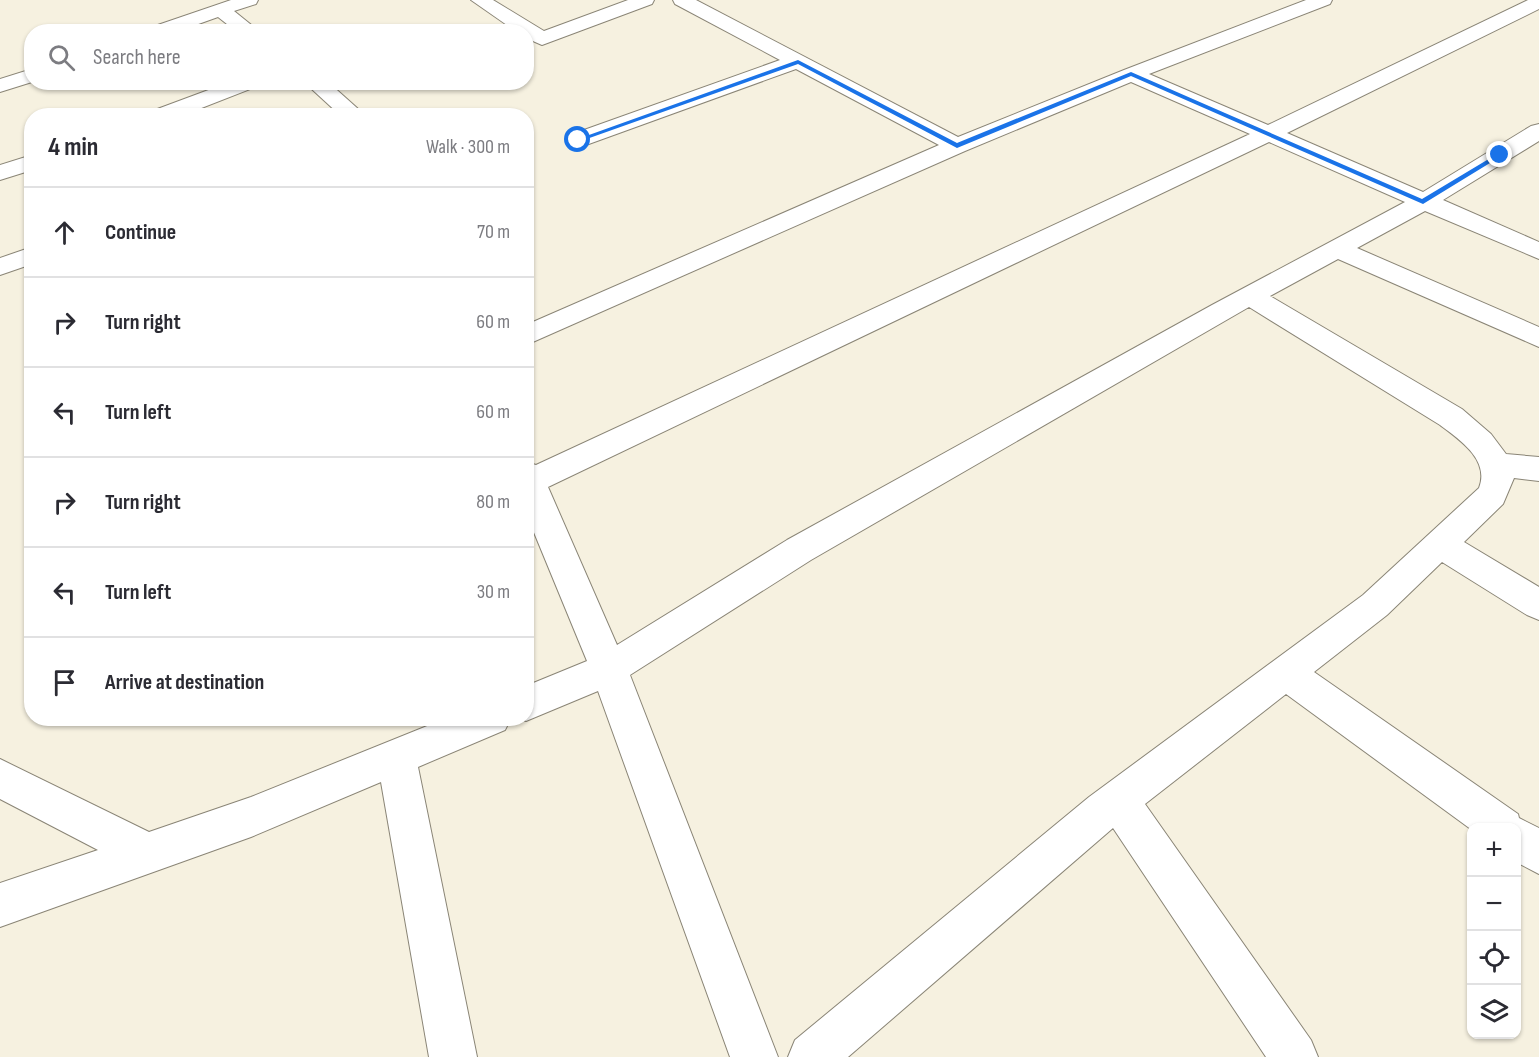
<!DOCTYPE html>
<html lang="en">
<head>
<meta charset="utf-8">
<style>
	:root { --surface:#fff; --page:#f7f7f7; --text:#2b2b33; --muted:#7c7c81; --line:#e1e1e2 }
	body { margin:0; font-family:"Sofia Sans Condensed",sans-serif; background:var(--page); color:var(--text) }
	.controls { position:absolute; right:18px; bottom:18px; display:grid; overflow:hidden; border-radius:12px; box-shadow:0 2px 4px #0004 }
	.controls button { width:54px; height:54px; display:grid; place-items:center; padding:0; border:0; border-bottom:2px solid var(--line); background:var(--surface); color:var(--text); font:30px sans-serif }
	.stop { position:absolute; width:18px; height:18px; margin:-14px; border:4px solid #1a73e8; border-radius:50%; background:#fff }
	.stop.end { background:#1a73e8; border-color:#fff; box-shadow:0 2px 6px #0008 }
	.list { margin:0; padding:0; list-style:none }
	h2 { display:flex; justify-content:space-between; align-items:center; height:78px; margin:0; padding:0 24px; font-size:26px }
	h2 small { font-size:20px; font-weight:400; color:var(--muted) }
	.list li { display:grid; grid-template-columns:39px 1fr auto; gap:18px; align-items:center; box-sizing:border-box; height:90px; padding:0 24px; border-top:2px solid var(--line) }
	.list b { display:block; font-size:22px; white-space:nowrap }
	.list em { font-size:20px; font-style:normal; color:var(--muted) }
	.icon { flex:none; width:33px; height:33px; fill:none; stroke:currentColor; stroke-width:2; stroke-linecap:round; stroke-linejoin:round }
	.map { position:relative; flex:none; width:1539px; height:1057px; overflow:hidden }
	.search { position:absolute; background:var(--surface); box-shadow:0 2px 4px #0004; left:24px; top:24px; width:510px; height:66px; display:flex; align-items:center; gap:15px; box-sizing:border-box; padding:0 21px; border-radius:24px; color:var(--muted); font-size:22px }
	.panel { position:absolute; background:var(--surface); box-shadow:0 2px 4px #0004; left:24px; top:108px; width:510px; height:618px; border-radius:24px }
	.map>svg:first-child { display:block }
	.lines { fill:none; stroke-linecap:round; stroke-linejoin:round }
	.street-casing { stroke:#8a8576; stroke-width:2 }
	.street { fill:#fff; fill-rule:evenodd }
	.route { fill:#1a73e8 }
</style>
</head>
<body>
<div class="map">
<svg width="1539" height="1057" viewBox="0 0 1539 1057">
	<rect width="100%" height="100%" fill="#f6f1e0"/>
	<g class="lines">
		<defs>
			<g id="street">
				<path d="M231 0H258L256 4 234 11 260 32H237L218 17 176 32H146L149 28Z"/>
				<path d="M471 0H493L544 31 628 0H654L652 4 542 45 526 38V32H517Z"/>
				<path d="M673 0H696L958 137 1124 70 1306 0H1332L1330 4 1149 74 1268 125 1528 0H1539V9L1287 133 1423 192 1531 126 1539 124V141L1443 200 1539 242V259L1425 211 1357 248 1539 327V347L1338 259 1270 296 1462 409 1491 434 1506 454 1539 457V481L1514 478 1503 504 1464 542 1539 587V620L1527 615 1442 562 1387 615 1314 672 1518 814 1519 818 1539 828V874L1516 862V828H1472V830L1286 694 1145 804 1311 1040 1318 1057H1266L1113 828 848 1057H788L795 1040 1089 797 1363 595 1479 488C1490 460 1460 440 1440 425L1249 307 811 560 630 675 778 1057H730L598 691 526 721 519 718H526V686L587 661 526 513V462L536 465 1250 134 1131 82 965 151 526 345V325L939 145 796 69 586 145 578 147 570 145 567 140 570 135 780 60 675 4ZM1269 142 1405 202 1212 305 787 540 617 645 548 487Z"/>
				<path d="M32 69V82L0 92V79Z"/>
				<path d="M230 82H261L258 86 181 116H149L152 111Z"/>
				<path d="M304 82H328L366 116H341Z"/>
				<path d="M32 155V170L0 180V165Z"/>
				<path d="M32 247V264L0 275V258Z"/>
				<path d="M447 718H511L505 730 418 767 477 1057H429L381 782 251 837 0 927V883L98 850 0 799V759L149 832 251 797Z"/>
			</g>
		</defs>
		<use href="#street" class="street-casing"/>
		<use href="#street" class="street"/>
	</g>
	<path class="route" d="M798 60 957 143 1131 72 1422 199 1497 154 1503 155 1423 204 1131 76 957 148 798 64 581 141 575 140Z"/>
</svg>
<div class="controls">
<button>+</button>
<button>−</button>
<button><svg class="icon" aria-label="locate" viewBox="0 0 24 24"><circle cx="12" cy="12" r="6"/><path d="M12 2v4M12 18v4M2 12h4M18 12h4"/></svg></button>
<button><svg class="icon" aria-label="layers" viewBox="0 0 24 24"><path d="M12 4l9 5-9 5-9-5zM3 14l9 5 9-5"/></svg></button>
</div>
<div class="stop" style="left:578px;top:140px"></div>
<div class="stop end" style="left:1500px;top:155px"></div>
<div class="search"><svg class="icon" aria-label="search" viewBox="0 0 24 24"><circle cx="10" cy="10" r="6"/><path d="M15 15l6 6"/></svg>Search here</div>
<section class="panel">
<h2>4 min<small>Walk · 300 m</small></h2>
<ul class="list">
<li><svg class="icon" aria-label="ahead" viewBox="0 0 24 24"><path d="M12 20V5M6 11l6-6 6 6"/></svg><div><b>Continue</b></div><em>70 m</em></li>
<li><svg class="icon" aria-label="right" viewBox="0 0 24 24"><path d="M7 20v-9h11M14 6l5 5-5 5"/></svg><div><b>Turn right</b></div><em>60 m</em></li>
<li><svg class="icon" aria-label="left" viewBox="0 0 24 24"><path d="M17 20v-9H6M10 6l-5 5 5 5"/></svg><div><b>Turn left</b></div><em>60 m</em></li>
<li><svg class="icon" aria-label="right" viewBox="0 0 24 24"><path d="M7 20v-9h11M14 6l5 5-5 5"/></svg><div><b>Turn right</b></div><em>80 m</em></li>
<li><svg class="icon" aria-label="left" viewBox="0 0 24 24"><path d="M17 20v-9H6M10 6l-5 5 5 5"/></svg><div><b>Turn left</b></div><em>30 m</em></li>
<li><svg class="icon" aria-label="arrive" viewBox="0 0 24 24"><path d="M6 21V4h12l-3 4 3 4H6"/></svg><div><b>Arrive at destination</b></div></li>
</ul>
</section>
</div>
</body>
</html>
